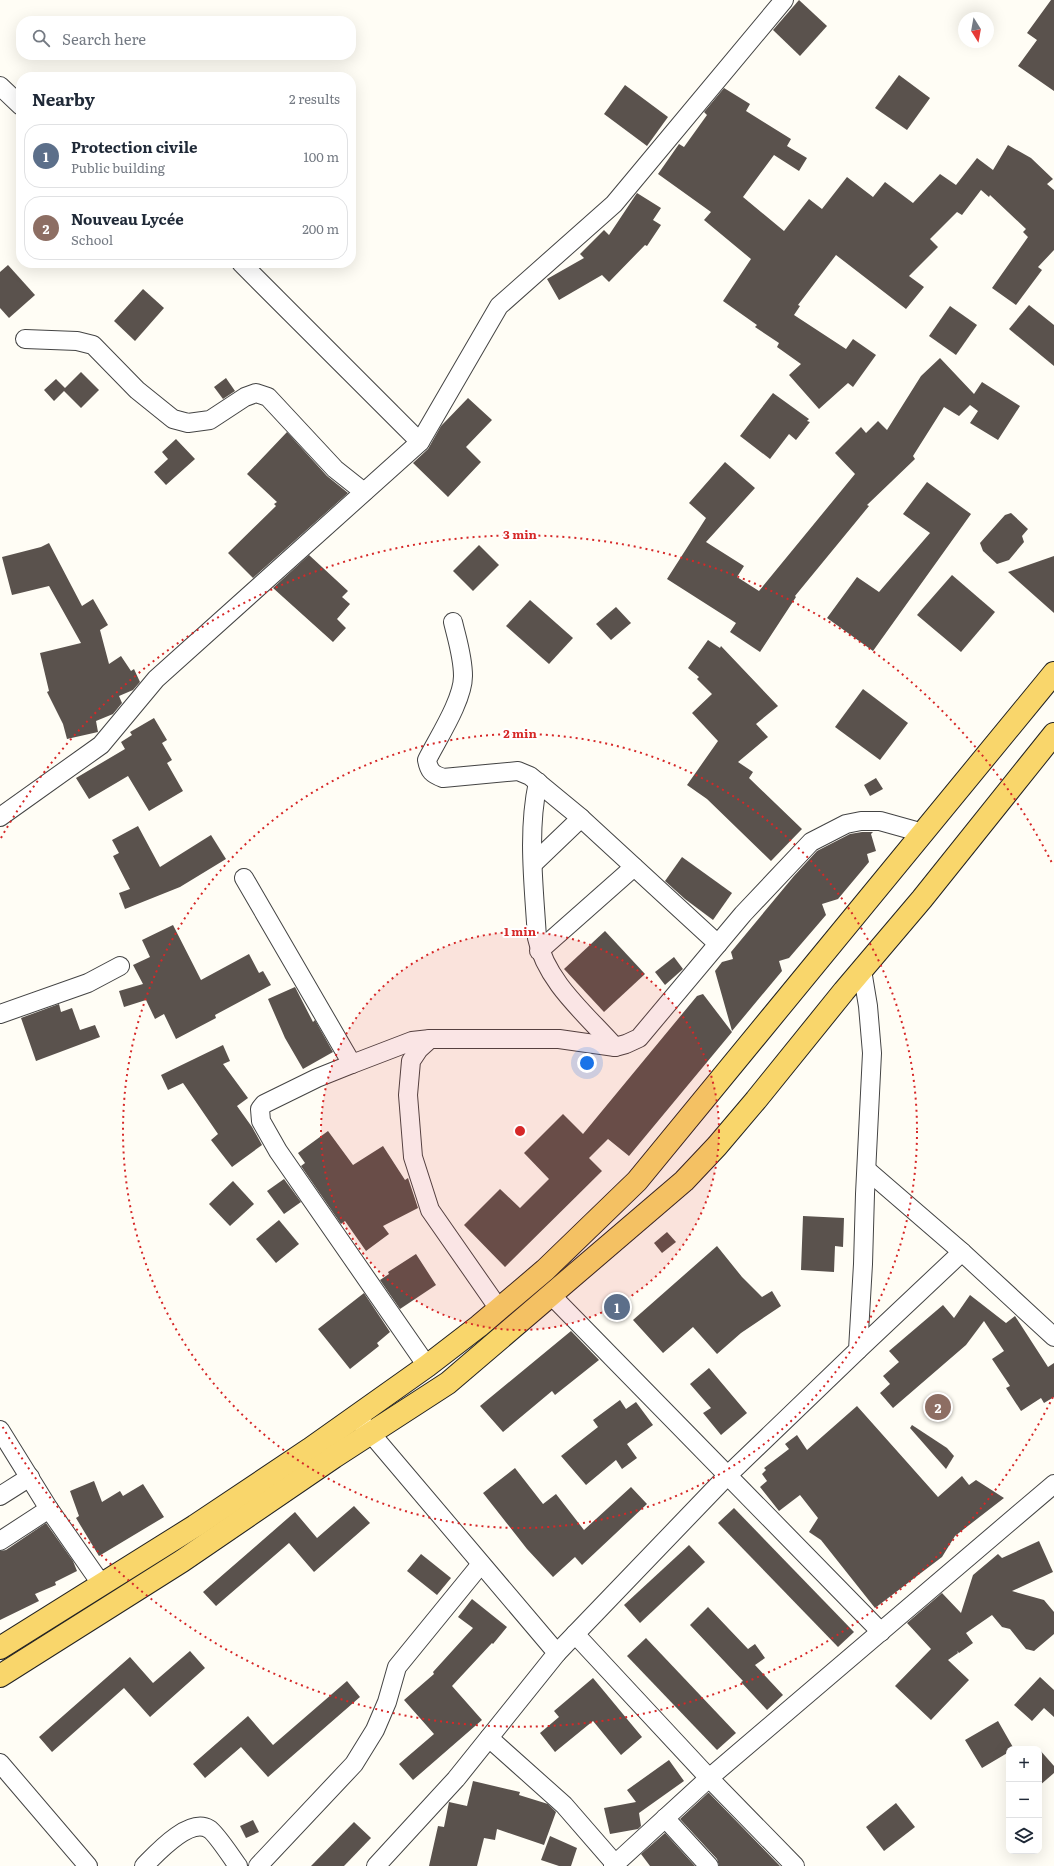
<!DOCTYPE html>
<html lang="en">
<head>
<meta charset="utf-8">
<style>
	:root { --surface:#fff; --page:#f6f6f7; --text:#1f2937; --muted:#747a83; --line:#e0e1e3; --accent:#b45309 }
	body { margin:0; font-family:Literata,serif; background:var(--page); color:var(--text) }
	.controls { position:absolute; right:12px; bottom:12px; display:grid; overflow:hidden; border-radius:8px; box-shadow:0 4px 16px #0002 }
	.controls button { width:36px; height:36px; display:grid; place-items:center; padding:0; border:0; border-bottom:1px solid var(--line); background:var(--surface); color:var(--text); font:20px sans-serif }
	.compass { position:absolute; left:958px; top:12px; width:36px; height:36px; border-radius:50%; background:var(--surface); box-shadow:0 4px 16px #0002; rotate:169deg }
	.you { position:absolute; left:587px; top:1063px; width:14px; height:14px; margin:-10px; border:3px solid #fff; border-radius:50%; background:#1a73e8; box-shadow:0 0 0 6px #1a73e833 }
	.badge { display:grid; place-items:center; width:26px; height:26px; border-radius:50%; background:var(--accent); color:#fff; font-size:13px; font-weight:700 }
	.pin { position:absolute; translate:-50% -50%; border:2px solid #fff; box-shadow:0 1px 4px #0006 }
	.list { margin:0; padding:0; list-style:none }
	h2 { display:flex; justify-content:space-between; align-items:center; height:52px; margin:0; padding:0 16px; font-size:17px }
	h2 small { font-size:13px; font-weight:400; color:var(--muted) }
	.list li { display:grid; grid-template-columns:26px 1fr auto; gap:12px; align-items:center; box-sizing:border-box; height:64px; margin:0 8px 8px; padding:0 8px; border:1px solid var(--line); border-radius:16px }
	.list b { display:block; font-size:15px; white-space:nowrap }
	.list p { margin:0; font-size:13px; white-space:nowrap; color:var(--muted) }
	.list em { font-size:13px; font-style:normal; color:var(--muted) }
	.icon { flex:none; width:22px; height:22px; fill:none; stroke:currentColor; stroke-width:2; stroke-linecap:round; stroke-linejoin:round }
	.map { position:relative; flex:none; width:1054px; height:1866px; overflow:hidden }
	.search { position:absolute; background:var(--surface); box-shadow:0 4px 16px #0002; left:16px; top:16px; width:340px; height:44px; display:flex; align-items:center; gap:10px; box-sizing:border-box; padding:0 14px; border-radius:16px; color:var(--muted); font-size:15px }
	.panel { position:absolute; background:var(--surface); box-shadow:0 4px 16px #0002; left:16px; top:72px; width:340px; height:196px; border-radius:16px }
	.map>svg:first-child { display:block }
	.building { fill:#5a524d }
	.lines { fill:none; stroke-linecap:round; stroke-linejoin:round }
	.minor-casing { stroke:#444; stroke-width:20 }
	.major-casing { stroke:#222; stroke-width:24 }
	.minor { stroke:#fff; stroke-width:18 }
	.major { stroke:#f9d66b; stroke-width:22 }
	.ring { fill:none; stroke:#d62828; stroke-width:2; stroke-dasharray:2 4 }
	.centre { fill:#d62828; stroke:#fff; stroke-width:2 }
	.ring-label { font-size:12px; text-anchor:middle; font-weight:bold; fill:#d62828; stroke:#fff; stroke-width:4; stroke-linejoin:round; paint-order:stroke }
</style>
</head>
<body>
<div class="map">
<svg width="1054" height="1866" viewBox="0 0 1054 1866">
	<rect width="100%" height="100%" fill="#fffdf5"/>
	<g class="building">
		<path d="M799 0 827 26 800 56 773 30Z"/>
		<path d="M1051 0H1054V91L1018 66 1037 40 1027 33Z"/>
		<path d="M899 75 930 98 907 130 875 108Z"/>
		<path d="M625 85 668 117 647 146 604 114Z"/>
		<path d="M724 88 750 104 746 111 791 139 787 146 807 158 799 171 774 155 743 197 784 231 809 199 822 209 847 177 873 197 885 182 913 203 940 174 956 185 977 158 993 170 1008 145 1031 158 1053 179 1047 184 1054 190V250L1038 267 1042 270 1016 305 992 288 1028 237 1023 232 1026 229 990 195 989 197 981 190 962 215 957 212 930 239 938 247 909 276 924 287 906 309 836 255 798 305 800 306 794 315 846 349 853 339 876 355 853 387 848 383 819 409 789 375 801 364 777 347 779 343 755 327 757 325 723 301 751 259 704 220 711 212 658 174 679 144 684 147 707 115 704 112Z"/>
		<path d="M637 193 661 208 653 220 661 225 647 246 645 245 609 282 602 275 559 300 547 279 584 258 580 254 604 230 609 235Z"/>
		<path d="M8 265 35 295 9 318 0 308V272Z"/>
		<path d="M143 289 164 308 135 341 114 321Z"/>
		<path d="M1029 305 1054 325V366L1009 329Z"/>
		<path d="M950 306 977 325 956 355 929 336Z"/>
		<path d="M940 358 974 394 982 382 1020 406 998 440 970 423 978 411 970 405 959 416 944 407 913 456 915 459 867 505 869 506 795 596 796 597 760 652 730 632 736 623 667 579 706 518 689 503 725 462 755 488 706 542 744 566 737 577 759 591 855 474 835 453 861 427 866 433 878 421 887 430 921 376Z"/>
		<path d="M81 372 99 390 81 408 64 391 54 401 44 390 56 379 65 388Z"/>
		<path d="M226 378 235 391 223 399 214 387Z"/>
		<path d="M773 393 809 419 807 421 810 422 796 440 789 434 770 459 740 436Z"/>
		<path d="M468 398 492 420 466 447 481 462 448 497 413 463 428 449 441 426Z"/>
		<path d="M287 432 327 476 348 493 253 578 228 553 276 506 274 504 277 502 247 474Z"/>
		<path d="M176 439 195 459 166 485 154 472 168 459 162 452Z"/>
		<path d="M927 482 971 514 873 651 827 618 857 577 879 592 930 533 903 514Z"/>
		<path d="M1011 513 1028 529 1022 536 1024 542 1009 560 997 564 983 551 980 543 1005 515Z"/>
		<path d="M49 543 82 606 93 599 108 625 100 630 109 664 121 656 131 671 134 669 140 682 133 690 119 696 122 703 113 714 96 721 98 732 67 739 63 724 47 692 49 691 40 653 81 643 49 586 12 595 2 557 41 547Z"/>
		<path d="M479 545 499 565 473 591 453 571Z"/>
		<path d="M309 555 348 591 342 597 350 604 337 619 346 628 333 642 273 588Z"/>
		<path d="M1054 556V613L1008 572Z"/>
		<path d="M952 575 995 612 961 652 917 615Z"/>
		<path d="M530 600 573 638 549 664 506 626Z"/>
		<path d="M616 607 631 623 611 640 596 624Z"/>
		<path d="M708 640 720 648 721 646 778 706 756 724 768 737 738 762 753 772 749 778 802 829 771 861 707 799 687 785 718 741 692 713 712 694 697 679 699 677 688 668Z"/>
		<path d="M863 689 908 723 880 760 835 727Z"/>
		<path d="M154 718 167 740 162 743 172 760 167 763 183 791 149 811 128 776 89 799 76 778 125 749 121 742 132 735 130 732Z"/>
		<path d="M876 778 883 789 870 796 864 785Z"/>
		<path d="M138 826 160 867 211 835 226 859 180 887 125 909 119 893 130 889 113 856 119 853 112 840Z"/>
		<path d="M862 832H873L871 834 876 851 867 854 869 862 838 899 822 904 826 915 789 958 779 961 782 971 732 1031 715 971 722 962 733 959 731 952 794 876 817 851 850 834Z"/>
		<path d="M682 857 732 893 713 920 685 899 665 881Z"/>
		<path d="M173 925 201 980 249 954 259 973 263 971 271 985 215 1015 216 1018 176 1039 164 1014 155 1019 146 1000 124 1007 119 991 143 984 133 965 150 957 142 940Z"/>
		<path d="M605 931 645 974 604 1012 564 969Z"/>
		<path d="M674 957 683 969 665 985 655 972Z"/>
		<path d="M295 987 313 1022 315 1020 333 1052 303 1069 285 1038 268 999Z"/>
		<path d="M703 994 732 1032 629 1156 608 1139 589 1158 602 1171 505 1267 464 1225 500 1189 520 1208 549 1179 524 1153 563 1114 583 1134 697 996Z"/>
		<path d="M59 1004 61 1012 72 1008 80 1030 95 1025 100 1037 36 1061 21 1018Z"/>
		<path d="M223 1045 230 1061 223 1064 248 1098 237 1106 252 1127 262 1145 232 1167 211 1140 218 1134 183 1083 168 1090 161 1075Z"/>
		<path d="M328 1131 353 1165 383 1146 405 1180 408 1178 418 1208 383 1226 389 1234 366 1251 345 1221 341 1224 301 1166 305 1163 298 1153Z"/>
		<path d="M284 1179 301 1202 284 1214 267 1191Z"/>
		<path d="M233 1181 254 1204 230 1226 209 1204Z"/>
		<path d="M803 1216 844 1218 843 1247 835 1246 834 1272 801 1270Z"/>
		<path d="M279 1220 299 1244 276 1263 256 1239Z"/>
		<path d="M667 1232 676 1242 662 1253 654 1243Z"/>
		<path d="M717 1246 742 1277 762 1297 772 1291 781 1306 741 1333 717 1354 693 1327 663 1353 633 1320Z"/>
		<path d="M416 1254 436 1285 400 1309 380 1280 389 1274 388 1272Z"/>
		<path d="M364 1293 390 1332 377 1343 379 1346 350 1369 318 1329Z"/>
		<path d="M970 1295 1006 1323 1015 1316 1048 1367 1054 1363V1397L1044 1403 1041 1398 1021 1411 1006 1388 1010 1386 992 1359 1004 1351 984 1321 966 1345 893 1408 880 1393 890 1384 883 1376 899 1362 889 1351 943 1305 954 1318Z"/>
		<path d="M571 1331 599 1360 555 1395 552 1391 503 1432 480 1406Z"/>
		<path d="M709 1368 747 1413 721 1435 703 1413 711 1408 690 1384Z"/>
		<path d="M620 1400 626 1409 636 1402 653 1425 627 1444 637 1458 622 1469 616 1460 586 1485 561 1456 598 1427 593 1420Z"/>
		<path d="M857 1406 938 1497 962 1476 969 1485 976 1480 1004 1498 955 1536 942 1557 875 1608 821 1540 809 1532 818 1518 800 1495 779 1511 760 1487 767 1481 762 1474 766 1470 764 1468 789 1449 785 1444 797 1435 807 1450Z"/>
		<path d="M912 1425 947 1448 954 1456 946 1469 910 1428Z"/>
		<path d="M515 1468 543 1504 556 1494 584 1530 631 1487 647 1504 582 1565 575 1557 553 1577 527 1549 483 1493Z"/>
		<path d="M94 1481 102 1502 120 1491 123 1496 143 1484 164 1517 99 1556 76 1518 79 1516 70 1491Z"/>
		<path d="M354 1506 370 1523 314 1572 289 1543 216 1606 203 1592 295 1512 317 1538Z"/>
		<path d="M734 1508 854 1632 838 1647 718 1523Z"/>
		<path d="M46 1523 73 1561 77 1571 55 1582 56 1585 35 1594 39 1601 0 1620V1551L6 1550Z"/>
		<path d="M1039 1541 1053 1572 1012 1591 1044 1600 1054 1612V1634L1034 1651 1026 1649 1010 1629 1002 1627 992 1615 966 1633 973 1643 959 1653 957 1651 958 1653 948 1660 969 1680 931 1720 895 1686 931 1649 907 1623 942 1593 961 1613 973 1575 998 1554 1002 1558Z"/>
		<path d="M689 1545 705 1562 640 1623 624 1605Z"/>
		<path d="M421 1554 451 1578 437 1595 407 1571Z"/>
		<path d="M472 1599 507 1627 493 1644 492 1643 452 1686 482 1720 413 1780 399 1764 434 1734 404 1700 434 1674 433 1672 473 1628 458 1617Z"/>
		<path d="M708 1607 748 1649 755 1644 765 1658 755 1665 783 1695 767 1710 741 1682 743 1681 690 1625Z"/>
		<path d="M646 1638 736 1733 717 1750 627 1656Z"/>
		<path d="M190 1651 205 1668 150 1717 124 1688 52 1752 39 1737 130 1657 153 1683Z"/>
		<path d="M1040 1677 1054 1690V1717L1044 1708 1032 1721 1014 1705Z"/>
		<path d="M593 1678 642 1737 621 1755 593 1721 555 1752 540 1733 559 1717 554 1711Z"/>
		<path d="M347 1681 360 1697 268 1777 241 1747 205 1778 193 1764 248 1716 273 1745Z"/>
		<path d="M998 1721 1014 1749H1009V1752L982 1768 965 1740Z"/>
		<path d="M1039 1749 1054 1766V1773L1039 1786Z"/>
		<path d="M669 1760 684 1781 639 1813 641 1826 638 1829 610 1834 604 1808 636 1802 627 1790Z"/>
		<path d="M473 1781 520 1792 519 1795 548 1804 556 1812 544 1845 497 1829 495 1840 484 1838 477 1866H429L438 1826 444 1827 449 1802 467 1806Z"/>
		<path d="M708 1793H709L780 1866H719L717 1859 680 1819Z"/>
		<path d="M896 1803 915 1827 884 1851 866 1827Z"/>
		<path d="M253 1820 259 1832 246 1838 240 1826Z"/>
		<path d="M354 1822 371 1838 344 1866H311Z"/>
		<path d="M665 1833 695 1866H650L641 1854Z"/>
		<path d="M550 1836 577 1848 571 1866H559L541 1860Z"/>
	</g>
	<g class="lines">
		<defs>
			<g id="minor">
				<path d="M0 86 21 106"/>
				<path d="M241 263 420 442"/>
				<path d="M25 339 77 341 93 345 137 390 173 419 188 423 210 420 245 397 256 393 268 397 335 469 364 492"/>
				<path d="M453 622C457 639 463 657 463 676 463 700 438 738 427 760 429 771 432 774 443 778L518 771 530 776 581 818 718 944"/>
				<path d="M538 782C527 833 534 886 537 938 546 982 586 1014 615 1047"/>
				<path d="M0 817 101 745 156 679 420 442 499 306 614 204 784 0"/>
				<path d="M533 864 581 818"/>
				<path d="M244 878 352 1064 412 1041 430 1039"/>
				<path d="M539 951 634 867"/>
				<path d="M0 1014 88 983 120 966"/>
				<path d="M352 1064 317 1078 264 1104 260 1109 261 1121 278 1151 427 1366"/>
				<path d="M867 1170 962 1252 1054 1337"/>
				<path d="M551 1295 881 1632"/>
				<path d="M499 1309 430 1210 413 1157 408 1095 411 1061 419 1049 430 1039H559L615 1047 626 1044 639 1038 743 914 811 842 846 824 861 821H880L923 833"/>
				<path d="M858 1350 962 1252"/>
				<path d="M362 1423 557 1653 456 1779 376 1866"/>
				<path d="M0 1430 49 1509 102 1585"/>
				<path d="M0 1496 30 1477"/>
				<path d="M0 1541 49 1509"/>
				<path d="M575 1634 709 1778 613 1866"/>
				<path d="M557 1653 728 1475 858 1350 863 1264 865 1194 872 1053 868 1006 862 970"/>
				<path d="M489 1738 564 1805 617 1866"/>
				<path d="M0 1763 88 1866"/>
				<path d="M665 1818 709 1866"/>
				<path d="M144 1866C156 1854 189 1817 209 1829 216 1833 232 1858 238 1866"/>
				<path d="M258 1866 354 1764 375 1730 387 1702 397 1667 481 1564"/>
				<path d="M795 1866 709 1778 1054 1484"/>
			</g>
			<g id="major">
				<path d="M0 1648 195 1526 310 1449 427 1366 479 1326 545 1270 637 1181 1054 673"/>
				<path d="M0 1676 182 1561 334 1457 448 1383 684 1181 717 1146 756 1100 844 991 922 899 1054 734"/>
			</g>
		</defs>
		<use href="#minor" class="minor-casing"/>
		<use href="#major" class="major-casing"/>
		<use href="#minor" class="minor"/>
		<use href="#major" class="major"/>
	</g>
	<circle cx="520" cy="1131" r="199" fill="#d62828" fill-opacity=".12"/>
	<g class="ring">
		<circle cx="520" cy="1131" r="199"/>
		<circle cx="520" cy="1131" r="397"/>
		<path d="M1053 1397A596 596 0 0 1 1 1424M1 838A596 596 0 0 1 1053 865"/>
	</g>
	<circle cx="520" cy="1131" r="6" class="centre"/>
	<g class="ring-label">
		<text x="520" y="539">3 min</text>
		<text x="520" y="738">2 min</text>
		<text x="520" y="936">1 min</text>
	</g>
</svg>
<div class="controls">
<button>+</button>
<button>−</button>
<button><svg class="icon" aria-label="layers" viewBox="0 0 24 24"><path d="M12 4l9 5-9 5-9-5zM3 14l9 5 9-5"/></svg></button>
</div>
<svg class="compass" viewBox="-18 -18 36 36"><path d="M0-13l5 13h-10z" fill="#e53935"/><path d="M0 13l5-13h-10z" fill="#747a83"/></svg>
<div class="you"></div>
<div class="pin badge" style="left:617px;top:1307px;background:#5c6f8a">1</div>
<div class="pin badge" style="left:938px;top:1407px;background:#8d6e63">2</div>
<div class="search"><svg class="icon" aria-label="search" viewBox="0 0 24 24"><circle cx="10" cy="10" r="6"/><path d="M15 15l6 6"/></svg>Search here</div>
<section class="panel">
<h2>Nearby<small>2 results</small></h2>
<ul class="list">
<li><span class="badge" style="background:#5c6f8a">1</span><div><b>Protection civile</b><p>Public building</p></div><em>100 m</em></li>
<li><span class="badge" style="background:#8d6e63">2</span><div><b>Nouveau Lycée</b><p>School</p></div><em>200 m</em></li>
</ul>
</section>
</div>
</body>
</html>
